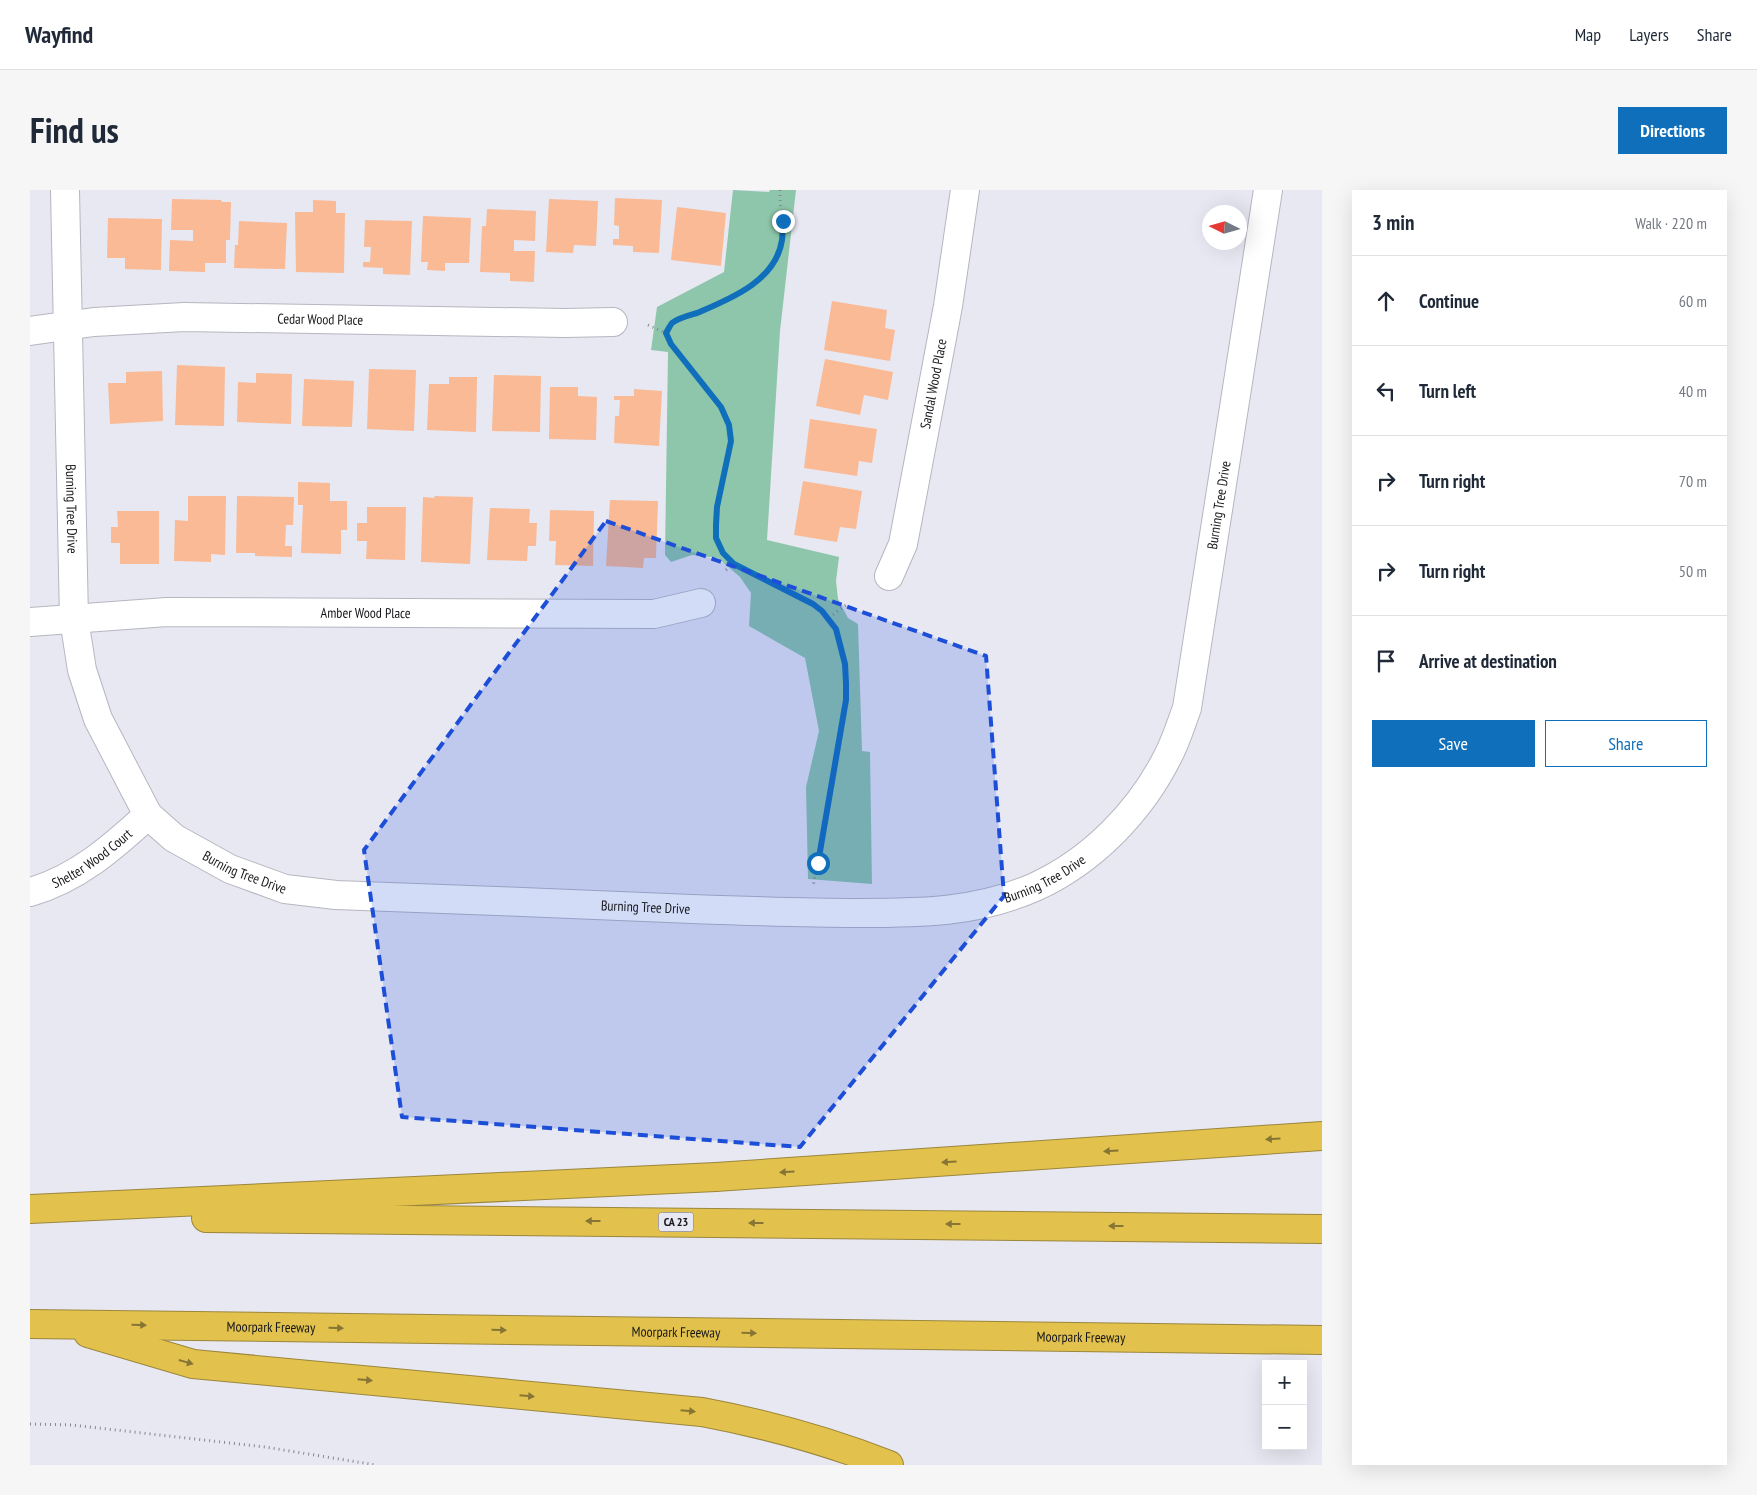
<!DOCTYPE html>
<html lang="en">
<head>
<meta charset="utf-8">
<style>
	:root { --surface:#fff; --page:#f6f6f7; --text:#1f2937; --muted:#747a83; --line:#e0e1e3; --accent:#106fbb }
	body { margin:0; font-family:"PT Sans Narrow",sans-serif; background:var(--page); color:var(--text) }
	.controls { position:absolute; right:15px; bottom:15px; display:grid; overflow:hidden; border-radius:0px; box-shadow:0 5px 20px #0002 }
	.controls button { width:45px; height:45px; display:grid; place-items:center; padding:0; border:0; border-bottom:1px solid var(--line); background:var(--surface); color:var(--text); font:25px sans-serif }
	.compass { position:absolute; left:1172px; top:15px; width:45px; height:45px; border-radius:50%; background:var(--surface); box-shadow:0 5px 20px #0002; rotate:275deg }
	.stop { position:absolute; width:15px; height:15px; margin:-11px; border:4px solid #106fbb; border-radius:50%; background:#fff }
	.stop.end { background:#106fbb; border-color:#fff; box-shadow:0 1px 5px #0008 }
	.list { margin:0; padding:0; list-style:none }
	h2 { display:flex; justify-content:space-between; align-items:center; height:65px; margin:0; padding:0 20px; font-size:21px }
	h2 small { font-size:16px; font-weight:400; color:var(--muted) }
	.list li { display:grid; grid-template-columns:32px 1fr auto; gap:15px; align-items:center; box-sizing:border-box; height:90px; padding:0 20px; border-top:1px solid var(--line) }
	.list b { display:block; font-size:19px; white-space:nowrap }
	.list em { font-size:16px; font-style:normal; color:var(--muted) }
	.actions { display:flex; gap:10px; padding:15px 20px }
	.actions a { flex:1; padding:11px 0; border:1px solid var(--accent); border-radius:0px; text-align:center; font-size:18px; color:var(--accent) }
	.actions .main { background:var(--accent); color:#fff }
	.icon { flex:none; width:28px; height:28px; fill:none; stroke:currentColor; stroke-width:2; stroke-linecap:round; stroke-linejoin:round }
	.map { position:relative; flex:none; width:1292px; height:1275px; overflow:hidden; border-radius:0px }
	header { display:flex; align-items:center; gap:30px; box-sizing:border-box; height:70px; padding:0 25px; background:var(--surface); border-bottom:1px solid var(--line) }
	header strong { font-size:24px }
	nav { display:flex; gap:28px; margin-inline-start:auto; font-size:18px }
	.intro { display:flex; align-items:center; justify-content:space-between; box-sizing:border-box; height:120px; padding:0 30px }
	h1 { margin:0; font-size:35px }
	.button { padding:12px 22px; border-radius:0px; background:var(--accent); color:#fff; font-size:18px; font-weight:700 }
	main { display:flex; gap:30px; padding:0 30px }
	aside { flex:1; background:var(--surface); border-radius:0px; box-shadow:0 5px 20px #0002 }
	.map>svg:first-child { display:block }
	.park { fill:#8dc6ab }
	.building { fill:#f9ba95 }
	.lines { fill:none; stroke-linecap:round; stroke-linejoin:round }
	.minor-casing { stroke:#b6b6c0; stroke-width:30 }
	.motorway-casing { stroke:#9b863c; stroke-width:30 }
	.path { stroke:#87878e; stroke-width:3; stroke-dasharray:1 4; stroke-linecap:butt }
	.minor { stroke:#fff; stroke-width:28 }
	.motorway { stroke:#e2c24d; stroke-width:28 }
	.oneway { fill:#877536 }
	.route { stroke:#106fbb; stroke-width:6 }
	.marked { fill:#1d4ed8; fill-opacity:0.2; stroke:#1d4ed8; stroke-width:4; stroke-dasharray:10 6; stroke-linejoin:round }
	.labels { text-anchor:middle; stroke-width:4; stroke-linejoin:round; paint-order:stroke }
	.shield { fill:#e8e8f3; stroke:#56565c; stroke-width:1 }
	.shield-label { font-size:12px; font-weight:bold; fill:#17171b }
	.street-label { font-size:14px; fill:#17171b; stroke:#e8e8f3 }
</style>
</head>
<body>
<header>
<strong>Wayfind</strong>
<nav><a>Map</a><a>Layers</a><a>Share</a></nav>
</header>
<div class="intro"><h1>Find us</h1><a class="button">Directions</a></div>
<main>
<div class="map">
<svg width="1292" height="1275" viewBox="0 0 1292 1275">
	<rect width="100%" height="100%" fill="#e8e8f3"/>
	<path class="park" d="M703 0 739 2 740 0H766L750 141 737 350 809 367 806 391 808 409 818 428 828 434 832 561 840 562 842 694 778 689 776 597 789 541 775 468 719 436 721 403 710 387 688 368 662 365 641 372 635 365 638 162 621 160 627 117 694 82Z"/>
	<g class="building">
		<path d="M585 8 632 10 629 63 603 62V56L583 55V49H589V36L584 35Z"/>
		<path d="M142 9 191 10 192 12H201L200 50H196V73H175V82L139 81 140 50 163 51V40H141Z"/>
		<path d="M519 9 568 11 566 56 544 55 543 63 516 62Z"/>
		<path d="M283 10 306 11V23H315L314 83 266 82 265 22H283Z"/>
		<path d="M647 17 696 23 691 76 641 70Z"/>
		<path d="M457 19 506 21 505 51 484 50V61H505L504 92 480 91V83L450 82 452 36H456Z"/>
		<path d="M393 26 441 28 439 73H415V81L397 80 398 72H391Z"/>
		<path d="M78 28 132 29 131 80 95 79V68H77Z"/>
		<path d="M335 30 382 31 380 85 353 84V78L333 77V72H340L341 57H334Z"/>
		<path d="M209 31 257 33 255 79 204 78 205 55H208Z"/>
		<path d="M802 111 857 120 855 138 865 140 860 171 794 160Z"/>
		<path d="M795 169 863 182 858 210 834 205 830 225 786 216Z"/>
		<path d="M147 175 195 177 194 236 145 235Z"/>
		<path d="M339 179 386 180 384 241 337 239Z"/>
		<path d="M132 181 133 231 80 234 78 193H96V182Z"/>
		<path d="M226 183 262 184 261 234 207 232 208 192 226 193Z"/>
		<path d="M464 185 511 186 510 242 462 241Z"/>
		<path d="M419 187H447L446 242 397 240 399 194H419Z"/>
		<path d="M274 189 324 191 322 237 272 236Z"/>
		<path d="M520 197H548V206L567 207 566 250 519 249Z"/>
		<path d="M604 199 632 201 629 256 584 253 585 226H589L590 210H584V206H604Z"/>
		<path d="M780 229 847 239 842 273 829 271 827 286 774 278Z"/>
		<path d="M773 291 832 301 826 339 810 337 807 352 764 345Z"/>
		<path d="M268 292 300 293V311H317V340H311V364L271 363 273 315H268Z"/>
		<path d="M158 306H196L195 365 181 364V372L144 371 145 330 158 331Z"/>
		<path d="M207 306 264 307 263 335H256L255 356H262V367L225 366V363H206Z"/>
		<path d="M404 306 443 307 440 374 391 372 393 307 405 308Z"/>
		<path d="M580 310 628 311 626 368H614L613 378 576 376Z"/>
		<path d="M337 317H376L375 370 336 369 337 351H327V333H337Z"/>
		<path d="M460 318 500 319 499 333H507L506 356H498L497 371 457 370Z"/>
		<path d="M520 320 564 321 563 376 525 375 526 351H519Z"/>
		<path d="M87 321H129V374H90V353H81V337H88Z"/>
	</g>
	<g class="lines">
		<defs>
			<g id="minor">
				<path id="s1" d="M35 0 44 429 52 480 68 529 118 625 144 648 200 679 255 699 306 705C425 709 543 714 662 719 717 721 772 723 828 723 890 723 946 723 1005 697 1062 671 1110 622 1138 566 1146 551 1151 534 1157 518L1238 0"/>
				<path id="s2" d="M0 141 64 132 154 127 535 133 583 132"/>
				<path id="s3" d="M859 386 873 354 918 116 935 0"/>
				<path id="s4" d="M0 432 137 422 624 424 671 413"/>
				<path id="s5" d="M0 702C47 689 83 657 118 625"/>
			</g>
			<g id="motorway">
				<path d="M0 1019 686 987 1292 946"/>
				<path d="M176 1028 1292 1039"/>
				<path id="s6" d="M0 1134 1292 1150"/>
				<path d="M58 1143 163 1174 672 1222C736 1234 798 1251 859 1275"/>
			</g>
		</defs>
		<use href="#minor" class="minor-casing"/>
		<use href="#motorway" class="motorway-casing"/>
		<g class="path">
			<path d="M750 0C749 17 755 33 752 50 745 98 680 117 642 133L636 143 641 154 691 217 699 235 701 251 687 317 686 335V348L693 363 704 374 783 414 792 421 806 439 815 474 816 493 815 510 783 697"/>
			<path d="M618 135 636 143"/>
			<path d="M696 380 704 374"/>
			<path d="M799 428 817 414"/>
			<path d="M0 1234 42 1235 235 1257 346 1275"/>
		</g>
		<use href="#minor" class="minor"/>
		<use href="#motorway" class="motorway"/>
	</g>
	<defs><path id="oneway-solid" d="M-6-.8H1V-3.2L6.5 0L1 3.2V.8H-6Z" transform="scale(1.25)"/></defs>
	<g class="oneway">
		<use href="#oneway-solid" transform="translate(1243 949) rotate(176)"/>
		<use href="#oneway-solid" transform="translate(1081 961) rotate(176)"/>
		<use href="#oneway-solid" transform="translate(919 972) rotate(176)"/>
		<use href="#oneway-solid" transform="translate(757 982) rotate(176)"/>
		<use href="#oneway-solid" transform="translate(563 1031) rotate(-180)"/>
		<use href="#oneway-solid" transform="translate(726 1033) rotate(-180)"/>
		<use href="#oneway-solid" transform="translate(923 1034) rotate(-180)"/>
		<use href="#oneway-solid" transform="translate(1086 1036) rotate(-180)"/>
		<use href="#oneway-solid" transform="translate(109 1135) rotate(1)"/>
		<use href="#oneway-solid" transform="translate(306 1138) rotate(1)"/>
		<use href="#oneway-solid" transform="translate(469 1140) rotate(1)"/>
		<use href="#oneway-solid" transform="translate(719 1143) rotate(1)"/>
		<use href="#oneway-solid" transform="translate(156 1172) rotate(16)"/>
		<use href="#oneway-solid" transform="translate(335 1190) rotate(5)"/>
		<use href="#oneway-solid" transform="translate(497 1206) rotate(5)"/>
		<use href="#oneway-solid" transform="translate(658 1221) rotate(5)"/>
	</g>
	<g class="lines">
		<path class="route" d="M753 31C752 37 753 44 752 50 746 91 700 109 667 123 660 125 648 128 642 133 640 135 638 140 636 143L641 154 691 217 699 235 701 251 687 317 686 335V348L693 363 704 374 783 414 792 421 806 439 815 474 816 493V510L788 673"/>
	</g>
	<path class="marked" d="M576 331 956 466 974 706 770 957 372 927 334 660Z"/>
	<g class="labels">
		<rect class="shield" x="628.5" y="1022.5" width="35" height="19" rx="4"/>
		<g class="shield-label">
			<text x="646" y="1036">CA 23</text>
		</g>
		<g class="street-label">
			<text dy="5" stroke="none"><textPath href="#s2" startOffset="291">Cedar Wood Place</textPath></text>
			<text dy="5" stroke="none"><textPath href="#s3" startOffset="198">Sandal Wood Place</textPath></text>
			<text dy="5" stroke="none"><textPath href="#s1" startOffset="1999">Burning Tree Drive</textPath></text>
			<text dy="5" stroke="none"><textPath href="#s1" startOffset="319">Burning Tree Drive</textPath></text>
			<text dy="5" stroke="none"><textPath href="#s4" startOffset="336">Amber Wood Place</textPath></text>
			<text dy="5" stroke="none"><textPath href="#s5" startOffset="71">Shelter Wood Court</textPath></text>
			<text dy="5" stroke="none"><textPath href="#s1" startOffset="754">Burning Tree Drive</textPath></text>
			<text dy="5" stroke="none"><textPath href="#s1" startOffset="1564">Burning Tree Drive</textPath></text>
			<text dy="5" stroke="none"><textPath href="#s1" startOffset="1159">Burning Tree Drive</textPath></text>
			<text dy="5" stroke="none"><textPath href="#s6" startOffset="241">Moorpark Freeway</textPath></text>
			<text dy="5" stroke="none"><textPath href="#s6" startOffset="646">Moorpark Freeway</textPath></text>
			<text dy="5" stroke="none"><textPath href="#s6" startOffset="1051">Moorpark Freeway</textPath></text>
		</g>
	</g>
</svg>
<div class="controls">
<button>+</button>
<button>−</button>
</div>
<svg class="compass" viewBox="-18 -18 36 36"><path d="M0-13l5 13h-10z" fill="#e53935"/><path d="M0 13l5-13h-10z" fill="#747a83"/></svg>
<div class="stop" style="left:788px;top:673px"></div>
<div class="stop end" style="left:753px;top:31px"></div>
</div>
<aside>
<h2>3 min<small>Walk · 220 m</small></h2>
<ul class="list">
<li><svg class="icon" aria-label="ahead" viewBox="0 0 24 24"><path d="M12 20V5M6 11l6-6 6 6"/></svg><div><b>Continue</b></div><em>60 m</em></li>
<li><svg class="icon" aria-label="left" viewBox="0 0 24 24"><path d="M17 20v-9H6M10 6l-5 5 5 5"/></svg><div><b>Turn left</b></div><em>40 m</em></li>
<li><svg class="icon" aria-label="right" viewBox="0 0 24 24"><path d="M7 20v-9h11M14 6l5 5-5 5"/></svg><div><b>Turn right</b></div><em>70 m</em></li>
<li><svg class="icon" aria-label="right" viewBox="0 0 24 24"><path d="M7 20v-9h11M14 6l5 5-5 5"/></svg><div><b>Turn right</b></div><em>50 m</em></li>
<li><svg class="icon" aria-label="arrive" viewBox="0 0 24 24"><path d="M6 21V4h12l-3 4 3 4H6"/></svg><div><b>Arrive at destination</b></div></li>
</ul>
<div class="actions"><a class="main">Save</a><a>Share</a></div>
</aside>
</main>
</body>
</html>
